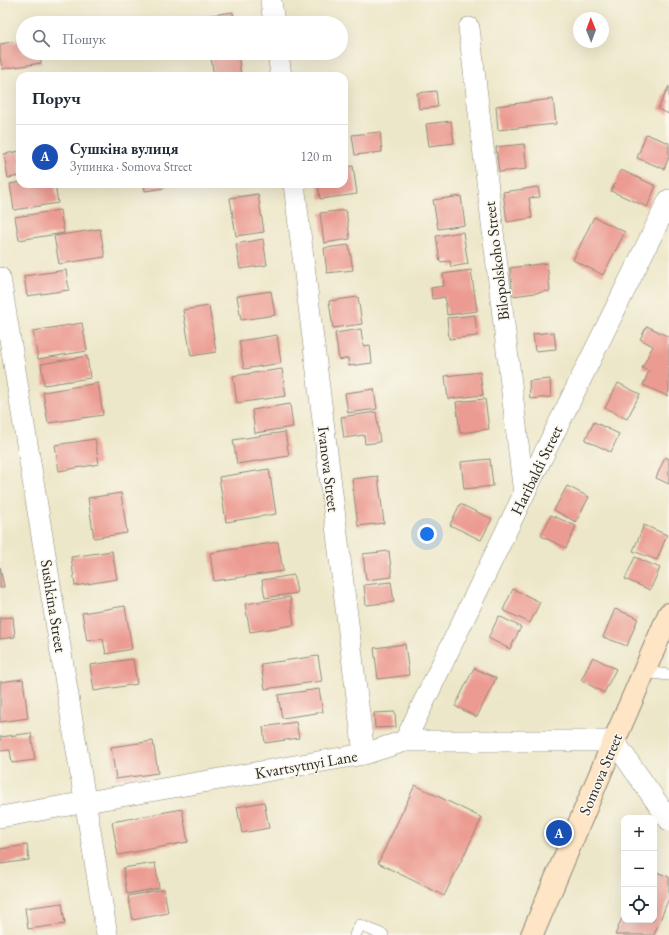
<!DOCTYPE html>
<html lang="uk">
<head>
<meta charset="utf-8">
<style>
	:root { --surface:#fff; --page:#f6f6f7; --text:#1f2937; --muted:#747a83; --line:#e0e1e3; --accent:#0f766e }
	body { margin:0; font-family:"EB Garamond",serif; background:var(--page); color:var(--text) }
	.controls { position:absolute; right:12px; bottom:12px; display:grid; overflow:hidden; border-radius:8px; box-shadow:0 4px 16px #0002 }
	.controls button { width:36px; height:36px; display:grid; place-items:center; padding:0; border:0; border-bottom:1px solid var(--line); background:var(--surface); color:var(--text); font:20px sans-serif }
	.compass { position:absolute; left:573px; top:12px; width:36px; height:36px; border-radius:50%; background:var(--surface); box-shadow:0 4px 16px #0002; rotate:359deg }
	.you { position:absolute; left:427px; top:534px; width:14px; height:14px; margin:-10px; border:3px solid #fff; border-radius:50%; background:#1a73e8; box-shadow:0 0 0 6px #1a73e833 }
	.badge { display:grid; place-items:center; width:26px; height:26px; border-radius:50%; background:var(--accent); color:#fff; font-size:13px; font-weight:700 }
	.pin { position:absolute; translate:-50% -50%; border:2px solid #fff; box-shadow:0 1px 4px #0006 }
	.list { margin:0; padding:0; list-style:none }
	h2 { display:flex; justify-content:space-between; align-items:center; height:52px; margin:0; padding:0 16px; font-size:17px }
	h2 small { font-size:13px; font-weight:400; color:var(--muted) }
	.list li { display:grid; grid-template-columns:26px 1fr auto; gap:12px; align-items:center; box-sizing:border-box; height:64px; padding:0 16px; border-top:1px solid var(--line) }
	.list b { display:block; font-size:15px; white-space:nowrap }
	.list p { margin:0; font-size:13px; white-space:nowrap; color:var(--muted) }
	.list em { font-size:13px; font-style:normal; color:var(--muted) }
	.icon { flex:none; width:22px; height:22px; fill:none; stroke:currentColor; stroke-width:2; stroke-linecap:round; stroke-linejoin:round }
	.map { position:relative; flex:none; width:669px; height:935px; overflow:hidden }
	.search { position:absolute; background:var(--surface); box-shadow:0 4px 16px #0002; left:16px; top:16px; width:332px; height:44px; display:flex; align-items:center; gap:10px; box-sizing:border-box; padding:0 14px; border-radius:22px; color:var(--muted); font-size:15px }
	.panel { position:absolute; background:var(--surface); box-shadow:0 4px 16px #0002; left:16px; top:72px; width:332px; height:116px; border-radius:12px }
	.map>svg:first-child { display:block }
	.building { fill:#ec9b92 }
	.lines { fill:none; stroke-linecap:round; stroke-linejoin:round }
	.service-casing { stroke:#8c897a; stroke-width:12 }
	.minor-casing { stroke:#8c897a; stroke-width:22 }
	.secondary-casing { stroke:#8c897a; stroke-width:24 }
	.service { stroke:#fff; stroke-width:11 }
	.minor { stroke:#fff; stroke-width:21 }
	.secondary { stroke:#fde5c5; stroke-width:22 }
	.labels { text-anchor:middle; stroke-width:3; stroke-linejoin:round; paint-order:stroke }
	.street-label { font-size:16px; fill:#2b2b2b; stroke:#fbf7ec }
</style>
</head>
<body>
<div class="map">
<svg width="669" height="935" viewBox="0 0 669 935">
	<rect width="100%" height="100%" fill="#fbf7ec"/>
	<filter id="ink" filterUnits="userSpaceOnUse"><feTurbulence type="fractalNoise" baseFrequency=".025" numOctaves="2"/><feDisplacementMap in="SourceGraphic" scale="8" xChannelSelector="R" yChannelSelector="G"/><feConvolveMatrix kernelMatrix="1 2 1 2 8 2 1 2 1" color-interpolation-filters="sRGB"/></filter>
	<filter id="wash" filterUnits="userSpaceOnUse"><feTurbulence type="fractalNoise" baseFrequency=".012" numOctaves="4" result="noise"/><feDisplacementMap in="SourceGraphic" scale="16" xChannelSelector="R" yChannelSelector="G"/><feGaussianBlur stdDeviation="0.9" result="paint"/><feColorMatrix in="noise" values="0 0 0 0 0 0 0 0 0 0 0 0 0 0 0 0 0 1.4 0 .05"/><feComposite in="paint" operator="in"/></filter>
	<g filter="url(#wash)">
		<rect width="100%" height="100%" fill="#ede7c9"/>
		<g id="blocks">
			<g class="building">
				<path d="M233 12 234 23H191V18Z"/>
				<path d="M23 40V53H40L41 63 2 69 0 57V44Z"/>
				<path d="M238 54 241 76H214L211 58Z"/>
				<path d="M669 86V114L658 109Z"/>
				<path d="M436 91 438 107 419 109 417 93Z"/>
				<path d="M553 99 556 124 498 130 496 106Z"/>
				<path d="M451 121 454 143 429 146 426 124Z"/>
				<path d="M380 132 382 152 355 155 352 135Z"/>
				<path d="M646 134 669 143V157L664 169 637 158Z"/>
				<path d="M524 144 527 169 499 172 496 147Z"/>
				<path d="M20 151V176L8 178 4 154Z"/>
				<path d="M353 166 357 194 320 199 318 184H344V167Z"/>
				<path d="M621 170 656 186 647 207 611 191Z"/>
				<path d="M20 182V184H55L58 203 14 210 10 184Z"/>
				<path d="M144 184H164L165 188 145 191Z"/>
				<path d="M538 187 540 197 529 198 532 218 507 222 503 192Z"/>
				<path d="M258 194 264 232 236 236 230 198Z"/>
				<path d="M461 196 465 225 438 229 433 200Z"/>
				<path d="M60 210 64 233 19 240 15 217Z"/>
				<path d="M346 210 350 239 324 243 320 213Z"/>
				<path d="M594 217 625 232 603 275 573 260Z"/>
				<path d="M100 229 105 257 59 264 54 236Z"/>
				<path d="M463 232 468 264 451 267 450 261 440 262 436 236Z"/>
				<path d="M263 239 267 265 240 269 236 244Z"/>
				<path d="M349 245 353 270 327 273 324 248Z"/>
				<path d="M547 263 550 291 513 296 510 268Z"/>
				<path d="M66 270 69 290 27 296 24 276Z"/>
				<path d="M471 270 477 311 447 315 445 297 432 299 431 288 444 286 443 274Z"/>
				<path d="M271 291 275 315 241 320 237 296Z"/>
				<path d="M358 297 362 324 333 328 329 301Z"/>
				<path d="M209 306 216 352 191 356 183 310Z"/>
				<path d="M475 315 477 336 449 339 447 318Z"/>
				<path d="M82 323 87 351 38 359 33 331Z"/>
				<path d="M647 326 669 337V391L667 396 643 385 649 371 642 368 653 346 640 339Z"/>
				<path d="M361 329 363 346 370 345 372 363 349 366 348 358 339 360 335 333Z"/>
				<path d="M554 332 556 349 535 351 533 334Z"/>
				<path d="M277 335 281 363 244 369 239 341Z"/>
				<path d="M87 356 90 378 44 385 41 364Z"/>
				<path d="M282 369 286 396 237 403 233 376Z"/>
				<path d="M480 372 483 395 448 399 445 376Z"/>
				<path d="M550 379 551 397 530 399 529 381Z"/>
				<path d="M98 383 103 415 48 423 43 392Z"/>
				<path d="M618 383 640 394 627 419 605 408Z"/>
				<path d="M374 389 377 409 348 413 345 393Z"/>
				<path d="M485 399 489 429 460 433 456 402Z"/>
				<path d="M290 404 293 427 255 433 252 410Z"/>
				<path d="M376 412 380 442 365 444 364 435 344 438 341 417Z"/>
				<path d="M594 422 619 434 611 452 585 440Z"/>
				<path d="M285 432 289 456 237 464 233 440Z"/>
				<path d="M95 439 99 464 59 471 55 445Z"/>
				<path d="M665 457 669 459V484L656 478Z"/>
				<path d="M490 459 493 486 464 489 461 462Z"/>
				<path d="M269 469 276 514 226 522 219 477Z"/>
				<path d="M378 476 384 523 358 526 352 479Z"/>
				<path d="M567 486 589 497 576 522 554 510Z"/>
				<path d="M121 493 127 533 94 538 88 498Z"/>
				<path d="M460 504 492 519 481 540 450 525Z"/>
				<path d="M551 515 576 526 566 548 541 536Z"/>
				<path d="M644 525 667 535 657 560 633 551Z"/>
				<path d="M278 542 283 571 214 581 210 553Z"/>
				<path d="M112 551 117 579 75 586 71 557Z"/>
				<path d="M389 551 392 577 366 580 363 554Z"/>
				<path d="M635 557 660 568 650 590 625 579Z"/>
				<path d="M0 567 4 587 0 588Z"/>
				<path d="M294 575 297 593 265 598 262 580Z"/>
				<path d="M391 582 394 602 366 605 364 585Z"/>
				<path d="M513 589 540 602 530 623 503 610Z"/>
				<path d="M290 597 294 625 250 632 245 604Z"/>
				<path d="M125 606 132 649 106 654 103 639 87 641 82 613Z"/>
				<path d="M615 609 638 618 627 646 603 637Z"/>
				<path d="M499 616 521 627 510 649 488 638Z"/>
				<path d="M13 617 15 637 0 639V618Z"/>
				<path d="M405 644 409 675 378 679 374 648Z"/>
				<path d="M318 656 322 681 265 689 261 664Z"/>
				<path d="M593 657 616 669 604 693 581 680Z"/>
				<path d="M133 659 137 684 94 691 90 665Z"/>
				<path d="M474 668 496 678 477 717 455 706Z"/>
				<path d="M23 679 28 718 0 722V682Z"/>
				<path d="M319 689 323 712 282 718 278 695Z"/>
				<path d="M395 712 396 727 375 728 374 713Z"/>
				<path d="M296 722 299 738 265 743 263 727Z"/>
				<path d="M31 733 35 760 12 763 10 750 0 751V737Z"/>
				<path d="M153 741 158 773 116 779 111 747Z"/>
				<path d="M415 785 482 818 444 896 378 863Z"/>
				<path d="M264 802 269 828 242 833 237 807Z"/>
				<path d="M182 809 188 842 118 855 112 822Z"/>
				<path d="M27 845 29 860 0 864V849Z"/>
				<path d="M155 863 159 888 127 894 123 868Z"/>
				<path d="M654 871 669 877V898L654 935H615L624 913V920H654Z"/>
				<path d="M164 889 168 913 133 920 128 896Z"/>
				<path d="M62 903 65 924 28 929 25 908Z"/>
			</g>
		</g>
	</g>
	<g filter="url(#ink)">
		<use href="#blocks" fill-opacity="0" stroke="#8c897a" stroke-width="1"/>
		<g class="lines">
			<defs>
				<g id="service">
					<path d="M644 672 669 675"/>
					<path d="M355 935 360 925 383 935"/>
				</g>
				<g id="minor">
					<path d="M271 1 274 23"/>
					<path d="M469 28 524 494"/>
					<path d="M278 53 281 76"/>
					<path d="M294 184 364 754"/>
					<path d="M0 278 107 935"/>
					<path d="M405 741 524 494 669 200"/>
					<path d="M0 817 364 754 405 741H614L669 820"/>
				</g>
				<path id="secondary" d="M532 935 614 741 669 614"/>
			</defs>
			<use href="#service" class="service-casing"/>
			<use href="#minor" class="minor-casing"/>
			<use href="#secondary" class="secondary-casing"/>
			<use href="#service" class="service"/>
			<use href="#minor" class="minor"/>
			<use href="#secondary" class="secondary"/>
		</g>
	</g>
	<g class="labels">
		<g class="street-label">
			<text transform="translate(496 261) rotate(-97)" y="6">Bilopolskoho Street</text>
			<text transform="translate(329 469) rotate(83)" y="6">Ivanova Street</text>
			<text transform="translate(536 470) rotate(-64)" y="6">Haribaldi Street</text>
			<text transform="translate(54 606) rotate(81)" y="6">Sushkina Street</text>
			<text transform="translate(306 764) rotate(-10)" y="6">Kvartsytnyi Lane</text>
			<text transform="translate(600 774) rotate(-67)" y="6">Somova Street</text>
		</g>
	</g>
</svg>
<div class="controls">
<button>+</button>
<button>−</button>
<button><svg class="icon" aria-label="locate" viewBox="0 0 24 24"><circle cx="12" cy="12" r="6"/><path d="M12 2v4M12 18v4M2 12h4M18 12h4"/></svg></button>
</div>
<svg class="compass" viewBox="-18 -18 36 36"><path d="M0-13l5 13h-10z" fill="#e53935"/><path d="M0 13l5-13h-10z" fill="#747a83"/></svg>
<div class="you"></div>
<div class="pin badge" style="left:559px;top:833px;background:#1a4fb4">A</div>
<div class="search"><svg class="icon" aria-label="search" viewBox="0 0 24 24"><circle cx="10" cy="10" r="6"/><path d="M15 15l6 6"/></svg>Пошук</div>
<section class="panel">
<h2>Поруч<small></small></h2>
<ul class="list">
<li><span class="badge" style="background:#1a4fb4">A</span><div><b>Сушкіна вулиця</b><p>Зупинка · Somova Street</p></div><em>120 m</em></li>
</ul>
</section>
</div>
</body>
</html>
